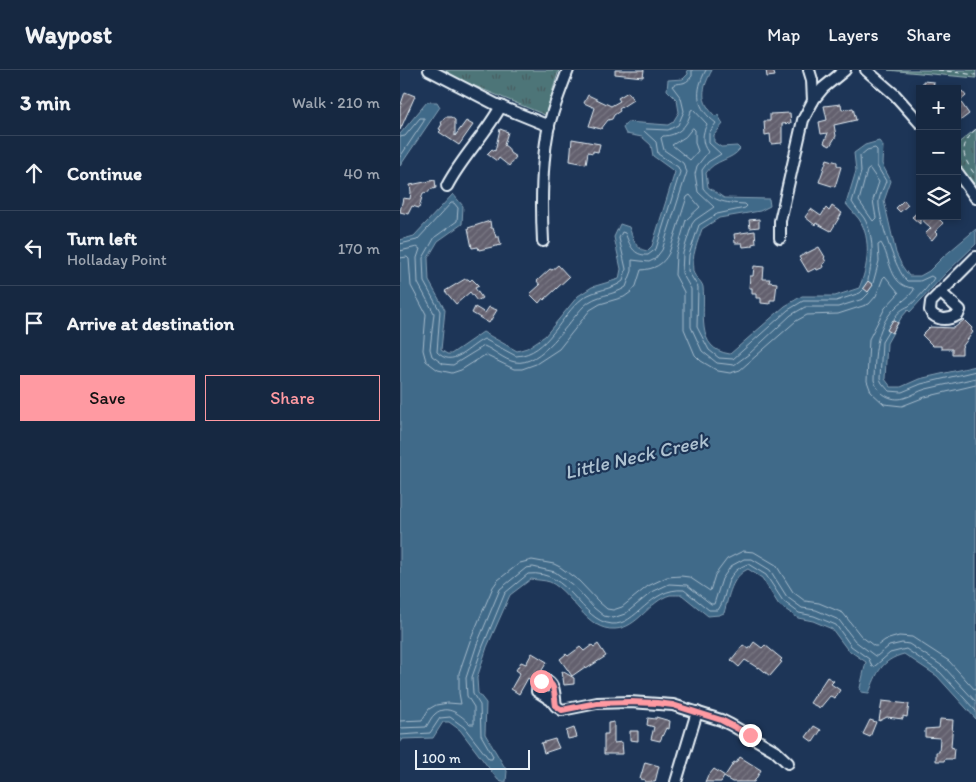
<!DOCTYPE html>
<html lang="en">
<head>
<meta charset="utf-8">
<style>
	:root { --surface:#162841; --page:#23344c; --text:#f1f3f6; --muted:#9ea6b1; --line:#35445a; --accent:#ff9aa2 }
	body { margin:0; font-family:Itim,sans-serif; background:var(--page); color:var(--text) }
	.controls { position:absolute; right:15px; top:15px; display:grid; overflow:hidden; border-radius:0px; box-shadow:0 2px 8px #0003 }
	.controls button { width:45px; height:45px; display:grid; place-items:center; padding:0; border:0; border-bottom:1px solid var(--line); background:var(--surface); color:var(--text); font:25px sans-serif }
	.scale { position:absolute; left:15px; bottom:12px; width:115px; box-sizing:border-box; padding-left:5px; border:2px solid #e8f1f8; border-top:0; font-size:14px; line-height:18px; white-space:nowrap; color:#e8f1f8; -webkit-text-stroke:4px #1d3557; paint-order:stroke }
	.stop { position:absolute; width:15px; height:15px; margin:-11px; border:4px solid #ff9aa2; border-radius:50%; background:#fff }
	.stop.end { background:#ff9aa2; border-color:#fff; box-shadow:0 1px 5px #0008 }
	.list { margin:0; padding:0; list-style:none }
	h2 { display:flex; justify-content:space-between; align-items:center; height:65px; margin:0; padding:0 20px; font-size:21px }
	h2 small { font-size:16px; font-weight:400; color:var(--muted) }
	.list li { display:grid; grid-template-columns:32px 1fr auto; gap:15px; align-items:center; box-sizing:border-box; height:75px; padding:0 20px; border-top:1px solid var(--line) }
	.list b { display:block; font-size:19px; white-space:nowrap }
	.list p { margin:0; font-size:16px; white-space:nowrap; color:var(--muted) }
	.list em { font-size:16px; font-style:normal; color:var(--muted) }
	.actions { display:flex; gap:10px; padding:15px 20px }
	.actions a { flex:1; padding:11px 0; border:1px solid var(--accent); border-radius:0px; text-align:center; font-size:18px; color:var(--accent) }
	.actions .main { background:var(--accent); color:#111 }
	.icon { flex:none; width:28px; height:28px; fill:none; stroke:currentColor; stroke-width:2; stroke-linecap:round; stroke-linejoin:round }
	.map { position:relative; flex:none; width:576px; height:712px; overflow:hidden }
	header { display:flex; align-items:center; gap:30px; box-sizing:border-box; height:70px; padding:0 25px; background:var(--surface); border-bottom:1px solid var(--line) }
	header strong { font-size:24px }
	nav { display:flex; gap:28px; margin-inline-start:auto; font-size:18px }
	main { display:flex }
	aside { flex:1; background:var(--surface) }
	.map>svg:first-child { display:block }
	.grass { fill:url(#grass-tufts); stroke:#9ab3b8 }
	.water { fill:#416a89; stroke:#84a0b5 }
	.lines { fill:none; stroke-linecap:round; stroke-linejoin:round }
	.shore { stroke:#a5bbcc; stroke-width:1 }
	.building { fill:url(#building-hatch); stroke:#e8f1f8 }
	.minor-casing { stroke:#e8f1f8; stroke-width:14 }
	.path { stroke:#e8f1f8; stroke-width:1; stroke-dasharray:5 4; stroke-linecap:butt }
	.minor { stroke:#1d3557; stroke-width:10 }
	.route { stroke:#ff9aa2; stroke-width:6 }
	.labels { text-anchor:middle; stroke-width:4.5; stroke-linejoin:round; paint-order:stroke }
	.water-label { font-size:20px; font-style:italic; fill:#aec2d1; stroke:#1d3557 }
</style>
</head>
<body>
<header>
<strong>Waypost</strong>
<nav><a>Map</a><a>Layers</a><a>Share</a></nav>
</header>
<main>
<aside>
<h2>3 min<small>Walk · 210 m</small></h2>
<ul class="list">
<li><svg class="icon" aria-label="ahead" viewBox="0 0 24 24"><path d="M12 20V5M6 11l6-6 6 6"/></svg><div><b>Continue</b></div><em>40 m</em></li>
<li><svg class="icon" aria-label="left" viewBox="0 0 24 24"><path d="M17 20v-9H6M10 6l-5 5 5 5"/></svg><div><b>Turn left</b><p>Holladay Point</p></div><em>170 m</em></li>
<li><svg class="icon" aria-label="arrive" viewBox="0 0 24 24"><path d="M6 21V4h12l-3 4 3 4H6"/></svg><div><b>Arrive at destination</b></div></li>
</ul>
<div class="actions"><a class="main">Save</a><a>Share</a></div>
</aside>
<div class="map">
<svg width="576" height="712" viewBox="0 0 576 712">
	<defs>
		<pattern id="grass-tufts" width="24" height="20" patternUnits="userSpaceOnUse" patternTransform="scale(1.25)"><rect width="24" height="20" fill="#4d7578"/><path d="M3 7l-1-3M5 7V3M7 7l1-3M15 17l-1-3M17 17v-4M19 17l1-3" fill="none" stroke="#495c5f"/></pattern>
		<pattern id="building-hatch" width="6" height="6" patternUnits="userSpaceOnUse" patternTransform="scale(1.25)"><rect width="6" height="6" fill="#63606e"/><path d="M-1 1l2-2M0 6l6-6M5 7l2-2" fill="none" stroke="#797783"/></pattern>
	</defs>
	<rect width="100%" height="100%" fill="#1d3557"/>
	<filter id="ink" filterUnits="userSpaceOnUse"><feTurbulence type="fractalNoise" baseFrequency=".02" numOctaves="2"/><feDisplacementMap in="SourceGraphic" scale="10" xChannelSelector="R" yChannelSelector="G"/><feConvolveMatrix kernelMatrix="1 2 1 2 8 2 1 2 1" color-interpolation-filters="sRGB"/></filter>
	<g filter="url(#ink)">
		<g class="grass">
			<path d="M36 0H159L145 45Z"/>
			<path d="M488 0H576V8L498 1Z"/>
			<path d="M576 59V116L557 92V74Z"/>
		</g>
		<g class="water">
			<path d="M287 0H312C302 19 299 30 315 46L318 45 323 54 314 65V72L321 77 337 76 340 79C331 91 315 89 306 103L308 117 324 128 369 129 370 136 360 141 319 148 302 159C298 171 291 187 293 201 294 207 302 211 303 217 306 242 294 279 330 284L385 236 402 226H435L459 218C468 198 472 169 459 149 455 144 450 139 446 134L456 101 454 83 465 75 479 71 483 76 482 94 491 111 484 131 496 183 502 196 509 206H520L529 201 543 187 576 159V174L544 205 510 242 508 240 501 248 487 273 485 309 491 317H501L519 309 576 296V649L537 606 504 584C481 590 477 603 469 623L461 622 460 618 466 592 447 579 432 559 413 551 398 548 379 535 362 508 348 499C331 507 329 526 324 543L319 545 308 546 282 525C279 525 274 525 270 525 249 531 238 558 215 559 186 561 173 523 150 512 144 510 136 510 131 509L110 525 87 577 77 608 78 623 86 633 85 664 107 701 106 712 98 710 60 660 49 652H43L33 668 3 669 0 673V170L14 166 53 124 63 136 62 154 38 171 28 188 29 211 45 240 41 280 47 284H51L83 262 117 281 127 278 145 266 178 226 192 217 219 209 221 199 214 167 220 154 229 157C233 167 234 179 247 181L252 176 275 102 253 86 251 75 242 67 226 64 223 58 227 52 268 55 273 52 279 42 277 30 267 20 268 10 283 9 288 4Z"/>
			<path d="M27 32H37L40 37 0 96V64Z"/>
		</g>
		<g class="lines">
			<g class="shore">
				<path d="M306 0C294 22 296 38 316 53L309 63V73L321 84 308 92 302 100 303 118C314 133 329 133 345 134L347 136 345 138 317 144 299 155 289 185 288 201 298 217 297 257 309 280 319 288 333 289 388 240 403 231H436L460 223 463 220"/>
				<path d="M293 58 295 60V73L298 81 290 90 272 75 285 67Z"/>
				<path d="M0 67 5 66 20 48H24V51L0 87"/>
				<path d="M470 99 479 112 473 130 476 148 473 151 459 131 467 101Z"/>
				<path d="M0 174 17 170 51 133H54L58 138 57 151 35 167 23 188 24 212 40 241 37 282C53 299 68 277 84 269L116 286C149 284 160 245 183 228 196 219 212 220 223 211L226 199 219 168 222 162 225 163C230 175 233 186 248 185L256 179 280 102 278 97 258 84 256 72 244 61 246 59 268 60 278 55 284 41 281 28 272 16C279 11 284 17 292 6V0"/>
				<path d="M0 181 17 177 20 179 17 188 18 213 34 243 30 279 32 286 43 294 53 295 84 276C94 280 104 290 115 292 141 297 169 251 184 236 196 224 213 226 226 217L232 201V190L249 192 255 189 262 180 287 102 283 93 264 80 261 68 263 66C278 66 289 55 291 40L293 39 307 54C302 64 301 73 308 82L297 96 295 104 298 122 314 137 295 150 292 154 283 183 282 203 291 219V257L302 281 317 293 334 295 349 284 391 245 405 237H438L463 229 469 223"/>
				<path d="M0 188 7 187 9 189 11 216 26 244 23 280 26 291 38 300 52 303 61 300 85 285 114 299H122L136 294 159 279 190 240 200 234 224 227 231 222 236 216 241 200C254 199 263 195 269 183L287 127 290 125 300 137 286 150 276 184 275 205 284 222V259L295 285 301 291 318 301 330 303 340 300 396 251 407 245 438 244 469 234 476 226 483 208 485 206 499 223 485 238 469 269 467 311 471 322 484 334 502 336 525 327 576 315"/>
				<path d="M468 210C473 190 475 167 464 148 460 142 455 138 452 132L461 102 460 86 467 80 475 78 477 80V96L486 111C484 117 480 124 479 130 477 144 496 202 507 211H520L531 206 534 208C530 215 515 232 509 236 502 239 498 242 494 249"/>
				<path d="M473 213 479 191 478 175 481 173C491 188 489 216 513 218L514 220C509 228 501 231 494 239 475 259 475 284 474 310 477 323 491 332 504 328 512 326 518 321 526 319 543 315 559 312 576 308"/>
				<path d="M488 262 482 272 480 309 482 313 489 321 502 322 521 314 576 301"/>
				<path d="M0 651 22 650 29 639 36 635 48 633 61 634 59 623V603L70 571 93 517 98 510 120 493 132 490 154 494 160 497 179 511 199 532 207 539 213 540 222 537 248 516 267 507 281 506 289 507 310 521 315 505 327 489 343 481 354 482 376 495 393 522 405 531 419 533 443 543 461 566 474 576H477L485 570 499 566 512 567 549 591 576 621"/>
				<path d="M0 658 26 657C29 653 31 647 35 644 47 633 62 646 70 654H74V637L67 626 66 608 77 574 100 519 126 498 133 497 155 502 174 516 194 538 204 546 213 548 225 544 252 522 269 514 287 515 311 534H314L322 509 331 496 344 489H352L370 500 387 527 402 538 416 540 439 550 455 571 475 586H477L489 576 502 573 509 574 544 597 576 632"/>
				<path d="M0 665 30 663 40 648 50 647 64 657 89 689H92L93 686 81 665 80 635 73 624 72 607 83 576 105 523 128 504C170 499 180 551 212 554 236 556 250 517 284 520L309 540H318C330 523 322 503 348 494L366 505 383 531 399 543 414 546 436 555 451 576 469 589 472 597 475 596 490 583 506 579 540 602 576 641"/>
			</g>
		</g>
		<g class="building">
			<path d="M215 0H244L243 7 215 4Z"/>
			<path d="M366 0H373L375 6 367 7Z"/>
			<path d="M523 11 534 12 533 19H523Z"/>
			<path d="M562 21 566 26 560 31 569 44 557 53V24Z"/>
			<path d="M5 22 15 26 0 60V37Z"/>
			<path d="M228 22 233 30 219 39 220 41 214 45 212 49 208 50 201 59 189 56 195 38 184 33 188 25 211 36 220 31 218 28Z"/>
			<path d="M441 34 442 40 453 38 456 50 434 55 436 66 430 76 424 73 428 63 421 64 419 52 427 50 424 36Z"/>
			<path d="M390 43 391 53 382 54V73L371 74 370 64 365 65 364 51H370V44Z"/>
			<path d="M45 47H51L55 50V66L66 51 73 55 59 75 39 62 41 60 39 59 42 54 41 53Z"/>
			<path d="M100 59 108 62 104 75 108 78 110 83 116 87 109 96 99 88 97 91 87 84 92 79 95 81Z"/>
			<path d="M172 69 200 74 198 82 193 81V83L188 82 186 94 170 91Z"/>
			<path d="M427 89 437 92V95L441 97 435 117 419 112Z"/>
			<path d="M35 110 36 118 29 120V122L23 123 19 138 12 136 8 144 0 142 3 128 10 129 11 122 10 115Z"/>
			<path d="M504 130 508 135 500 142 496 138Z"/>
			<path d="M432 136 442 143 431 161 416 153 415 155 405 147 411 139 421 146 426 138 429 141Z"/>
			<path d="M520 140V146H541L539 149 543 153 535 162 537 164 532 170 525 164 531 158 520 148V154L512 147Z"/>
			<path d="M359 149V157L350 158 349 150Z"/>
			<path d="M90 151 91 158H93L96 167H99L101 175 79 180 78 177 72 178 68 158Z"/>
			<path d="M355 161 356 173 352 174V176L343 177 342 173H335L334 164Z"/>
			<path d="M419 177 425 187 424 188 426 192 423 194 424 197 417 200 416 198 408 202 399 187Z"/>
			<path d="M158 195 169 207 144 230 143 228 139 233 130 224 140 215 137 211 150 199 152 200Z"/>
			<path d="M354 196 364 197 363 209H370L369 212 377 213 375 230H370V234L361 233V228H356V224H352V218H349L350 206H353Z"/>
			<path d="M65 209H68L70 211 72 209 79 216 75 218 82 228 77 231 70 222 56 234 45 221Z"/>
			<path d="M468 211 473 215 468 222 463 218Z"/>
			<path d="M75 237 85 243 89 237 97 240 89 253 72 243Z"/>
			<path d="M493 250 498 253 492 263 487 260Z"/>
			<path d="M564 250 572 258 571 260 573 262 562 277V284H552V279H541V276H533L522 265 530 257 554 258Z"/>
			<path d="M354 572 362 578 365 575 382 589 380 591 382 592 370 606 359 597 358 598 345 590 339 597 331 590 343 575 349 579Z"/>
			<path d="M198 574 206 586 186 599 185 597 172 606 160 589 166 584 168 586 180 577 184 581 192 575 194 577Z"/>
			<path d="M132 583 147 592 139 605 136 603 132 611 128 608 119 624 111 619 120 603 116 600 121 592 126 594Z"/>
			<path d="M162 601 174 608V614L164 615Z"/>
			<path d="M427 607 434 611 431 614 440 620 435 628 430 626 420 638 410 633Z"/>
			<path d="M482 631 509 634 507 647 503 646V649L487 647 479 651Z"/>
			<path d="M256 647 270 651 269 659 266 658 260 671 251 669 254 657 247 655 248 648 256 649Z"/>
			<path d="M540 649 553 650 551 677 554 678 553 689H545L544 691H536V682H539L540 668 525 667V659L539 658Z"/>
			<path d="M470 650 476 652 470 667 463 664Z"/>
			<path d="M214 652V673L222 672 223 684H204V664H208V653Z"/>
			<path d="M414 656 421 660 413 672 406 667Z"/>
			<path d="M174 658 177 667 168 669 166 661Z"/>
			<path d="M230 661H238V671L230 670Z"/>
			<path d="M155 669 159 678 144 683 141 673Z"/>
			<path d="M340 687 361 700 354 712H332L324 707 321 712H305L308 705H309L314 699 325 706 334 692 336 693Z"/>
			<path d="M245 692 259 696 255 712H245V710L240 709Z"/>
		</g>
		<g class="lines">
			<defs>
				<g id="minor">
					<path d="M29 0 97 35 149 56"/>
					<path d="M409 0 412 10 413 31"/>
					<path d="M466 0 495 25 520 53"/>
					<path d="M557 102 576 128"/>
					<path d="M47 116C62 87 86 64 101 36"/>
					<path d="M380 168V151L403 50 414 29 423 18 445 0"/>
					<path d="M143 171C141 133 141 93 149 55 154 36 161 18 168 0"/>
					<path d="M540 222 560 240 558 245C549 250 540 251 532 244L530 240 531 232 576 187"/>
					<path d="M145 610C156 613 154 626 156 636L151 630 137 621 138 613Z"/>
					<path d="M156 636 162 640 197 633 230 632 273 635 321 650 331 655 374 680 388 693"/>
					<path d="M276 712 297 642"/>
				</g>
			</defs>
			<use href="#minor" class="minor-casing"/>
			<g class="path">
				<path d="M538 0 576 5"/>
				<path d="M576 59C558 77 562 87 576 106"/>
			</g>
			<use href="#minor" class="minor"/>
		</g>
	</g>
	<g class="lines" filter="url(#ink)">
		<path class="route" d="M141 611C156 608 154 626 156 636L162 640 197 633 230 632 257 633 273 635 321 650 350 665"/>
	</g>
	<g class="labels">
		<g class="water-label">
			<text transform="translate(236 386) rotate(-13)" y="7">Little Neck Creek</text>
		</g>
	</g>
</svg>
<div class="controls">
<button>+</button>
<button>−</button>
<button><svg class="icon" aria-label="layers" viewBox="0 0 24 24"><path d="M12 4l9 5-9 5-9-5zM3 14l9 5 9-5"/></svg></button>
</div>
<div class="scale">100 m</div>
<div class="stop" style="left:141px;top:611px"></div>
<div class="stop end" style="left:350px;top:665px"></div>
</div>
</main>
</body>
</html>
